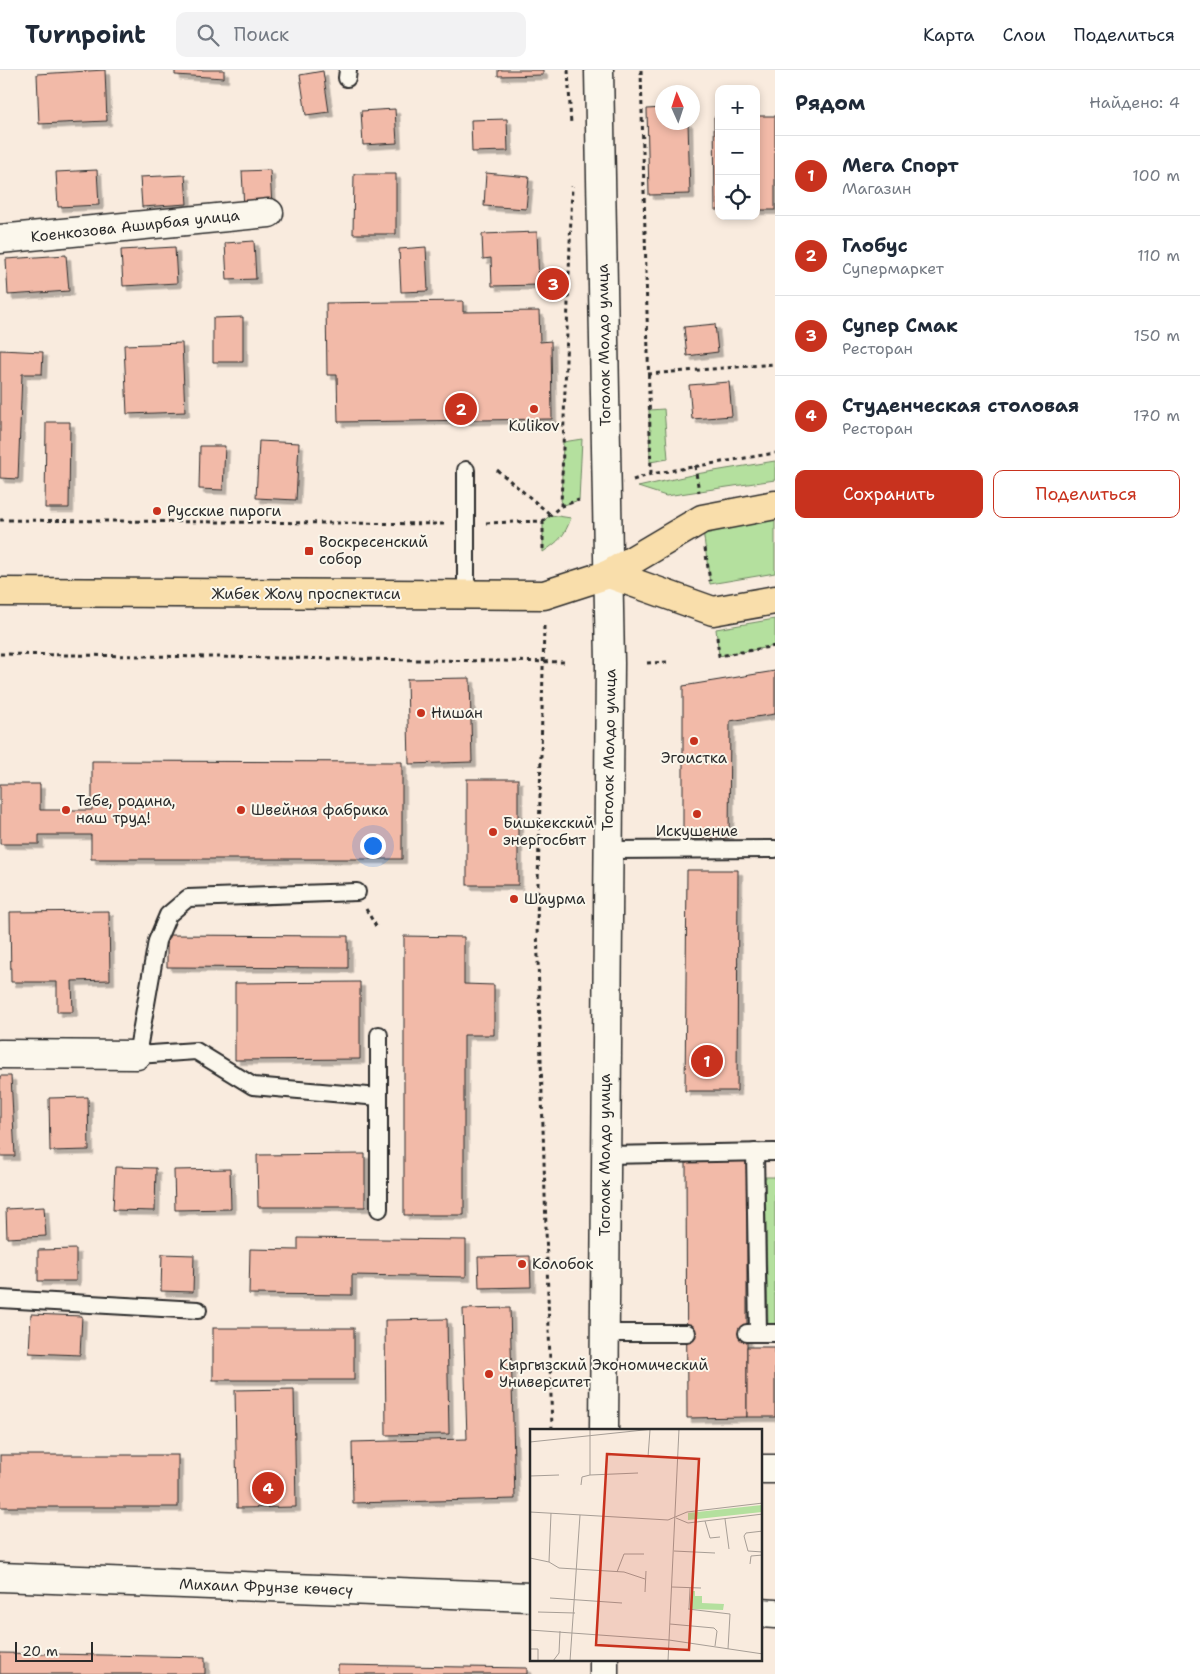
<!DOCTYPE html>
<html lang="ru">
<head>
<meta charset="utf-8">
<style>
	:root { --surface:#fff; --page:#f2f2f3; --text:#1f2937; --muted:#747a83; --line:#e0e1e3; --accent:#c8321e }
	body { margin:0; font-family:"Shantell Sans",sans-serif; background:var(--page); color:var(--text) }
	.controls { position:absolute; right:15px; top:15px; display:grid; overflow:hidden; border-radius:10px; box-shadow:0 2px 8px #0003 }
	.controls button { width:45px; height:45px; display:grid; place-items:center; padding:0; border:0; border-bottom:1px solid var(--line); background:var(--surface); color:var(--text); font:25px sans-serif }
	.compass { position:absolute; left:655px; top:15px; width:45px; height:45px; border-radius:50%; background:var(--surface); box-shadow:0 2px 8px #0003; rotate:357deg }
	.scale { position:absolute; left:15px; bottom:12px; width:78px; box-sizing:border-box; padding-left:5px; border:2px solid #2b2b2b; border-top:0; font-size:14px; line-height:18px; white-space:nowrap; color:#2b2b2b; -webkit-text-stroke:4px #fbf7ec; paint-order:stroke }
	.you { position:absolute; left:372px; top:775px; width:18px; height:18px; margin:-12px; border:4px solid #fff; border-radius:50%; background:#1a73e8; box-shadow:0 0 0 8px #1a73e833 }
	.badge { display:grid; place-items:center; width:32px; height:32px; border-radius:50%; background:var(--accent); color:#fff; font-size:16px; font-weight:700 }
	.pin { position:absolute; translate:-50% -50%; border:2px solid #fff; box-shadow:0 1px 5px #0006 }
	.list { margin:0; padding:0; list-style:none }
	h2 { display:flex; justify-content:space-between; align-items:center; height:65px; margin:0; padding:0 20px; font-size:21px }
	h2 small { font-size:16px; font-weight:400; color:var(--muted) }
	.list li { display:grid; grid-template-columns:32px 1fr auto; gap:15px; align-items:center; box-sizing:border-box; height:80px; padding:0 20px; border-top:1px solid var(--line) }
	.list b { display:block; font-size:19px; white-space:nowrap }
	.list p { margin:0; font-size:16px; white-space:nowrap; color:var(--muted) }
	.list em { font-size:16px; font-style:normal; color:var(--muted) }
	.actions { display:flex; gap:10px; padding:15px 20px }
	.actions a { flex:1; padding:11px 0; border:1px solid var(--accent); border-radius:10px; text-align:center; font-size:18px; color:var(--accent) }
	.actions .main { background:var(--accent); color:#fff }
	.icon { flex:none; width:28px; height:28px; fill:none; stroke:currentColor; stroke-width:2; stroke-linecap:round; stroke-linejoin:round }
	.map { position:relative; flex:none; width:775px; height:1604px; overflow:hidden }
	header { display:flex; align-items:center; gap:30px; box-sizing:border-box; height:70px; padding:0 25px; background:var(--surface); border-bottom:1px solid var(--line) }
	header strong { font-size:24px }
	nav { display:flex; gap:28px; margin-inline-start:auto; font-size:18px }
	.search { width:350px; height:45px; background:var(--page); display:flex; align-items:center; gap:12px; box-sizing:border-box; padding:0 18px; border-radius:10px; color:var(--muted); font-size:19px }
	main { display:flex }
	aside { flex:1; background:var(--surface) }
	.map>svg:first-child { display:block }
	.green { fill:#b4e09e; stroke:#708664 }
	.building { fill:#f2baa8; stroke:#2b2b2b; filter:url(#shadow) }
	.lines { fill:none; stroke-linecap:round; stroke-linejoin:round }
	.lane-casing { stroke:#2b2b2b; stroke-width:20 }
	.street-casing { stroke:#2b2b2b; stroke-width:31 }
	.secondary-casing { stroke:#2b2b2b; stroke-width:31 }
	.primary-casing { stroke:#2b2b2b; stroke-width:31 }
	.path { stroke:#2b2b2b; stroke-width:3; stroke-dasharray:4 4; stroke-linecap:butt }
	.lane { stroke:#fbf7ec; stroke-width:16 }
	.street { stroke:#fbf7ec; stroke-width:28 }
	.secondary { stroke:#fbf7ec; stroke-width:28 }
	.primary { stroke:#f9deab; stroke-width:28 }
	.poi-dot { fill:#c8321e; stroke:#fbf7ec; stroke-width:2 }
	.labels { text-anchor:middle; stroke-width:4; stroke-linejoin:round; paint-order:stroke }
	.street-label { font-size:15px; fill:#2b2b2b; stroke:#fbf7ec }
	.poi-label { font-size:15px; fill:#2b2b2b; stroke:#fbf7ec; text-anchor:start }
	.inset-road { fill:none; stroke:#a79e96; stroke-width:1 }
	.view { fill:#c8321e; fill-opacity:0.15; stroke:#c8321e; stroke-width:2.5 }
	.inset-edge { fill:none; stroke:#2b2b2b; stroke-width:2.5 }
</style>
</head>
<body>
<header>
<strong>Turnpoint</strong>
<div class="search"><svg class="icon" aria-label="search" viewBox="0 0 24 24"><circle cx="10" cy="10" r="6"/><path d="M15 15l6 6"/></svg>Поиск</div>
<nav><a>Карта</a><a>Слои</a><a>Поделиться</a></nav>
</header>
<main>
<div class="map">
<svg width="775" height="1604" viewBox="0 0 775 1604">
	<defs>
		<filter id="shadow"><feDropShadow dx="4.5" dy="4.5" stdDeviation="0" flood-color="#0004"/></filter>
	</defs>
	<rect width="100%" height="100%" fill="#f9ebde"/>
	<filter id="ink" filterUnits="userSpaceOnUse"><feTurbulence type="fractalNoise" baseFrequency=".02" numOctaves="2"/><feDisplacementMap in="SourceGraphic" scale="10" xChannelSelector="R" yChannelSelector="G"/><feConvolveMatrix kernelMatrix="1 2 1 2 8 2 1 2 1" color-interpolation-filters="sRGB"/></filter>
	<g filter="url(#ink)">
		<g class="green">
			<path d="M664 339 668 389 650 392 649 340Z"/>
			<path d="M582 369 579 430 561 436 563 372Z"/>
			<path d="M775 391V410L666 426 638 417 696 404Z"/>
			<path d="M551 445 571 448C564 467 559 471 543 482V451Z"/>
			<path d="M775 448V503L710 514 703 460Z"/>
			<path d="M775 549V576L719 586 716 559Z"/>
			<path d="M765 1107H775V1257H768Z"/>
		</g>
		<g class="building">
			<path d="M105 0 107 51 39 54 37 4Z"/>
			<path d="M175 0H224V8L175 5Z"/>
			<path d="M498 0H543V5L498 6Z"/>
			<path d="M323 1 329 42 306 45 300 5Z"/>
			<path d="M662 38V52H688L690 124 649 125 647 39Z"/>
			<path d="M395 39 397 73 363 75 361 41Z"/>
			<rect x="756" y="46" width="19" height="94"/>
			<path d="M714 47H719V140H715Z"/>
			<path d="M507 49 508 81 472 82 471 50Z"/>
			<path d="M97 100 99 135 58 137 56 102Z"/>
			<path d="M270 100 272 137 244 139 242 101Z"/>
			<path d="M486 103 529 107 526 139 484 136Z"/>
			<path d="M354 104H396V164H353Z"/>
			<path d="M185 105 187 134 142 137 140 107Z"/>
			<path d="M537 162 539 215 492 216 491 188 483 189 482 164Z"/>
			<path d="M254 171 256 209 227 210 225 173Z"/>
			<path d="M175 177 177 213 123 216 121 180Z"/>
			<path d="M426 177 428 221 401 222 399 179Z"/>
			<path d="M66 185 69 221 8 225 6 189Z"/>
			<path d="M463 231V242L539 241 540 272 551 271 552 349 338 352 337 305H327L326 233Z"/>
			<path d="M243 247V292H213V248Z"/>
			<path d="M715 254 718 282 687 286 684 257Z"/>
			<path d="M182 273 185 342 127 344 124 275Z"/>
			<path d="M0 280 43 282 42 304H22L18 409 0 408Z"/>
			<path d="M729 312 732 346 692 349 689 315Z"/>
			<path d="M46 352H70L69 438H45Z"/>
			<path d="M259 371 299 373 296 430 256 428Z"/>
			<path d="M200 376H225L223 420 199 419Z"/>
			<path d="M775 601V644L730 651 729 768 683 769V616Z"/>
			<path d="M470 608 472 692 409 694 407 609Z"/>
			<path d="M92 691 402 692V789H91V765H39V774H0V714H40V740H92Z"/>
			<rect x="467" y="709" width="51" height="106"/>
			<path d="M687 800H738L737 1021H685Z"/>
			<path d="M109 841 110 910 72 911 73 942H57V912H11L10 842Z"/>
			<path d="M167 865 348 866V898L167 897Z"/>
			<path d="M404 866 464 867V914L494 915V965H464V1145H404Z"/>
			<path d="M360 912V989L235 990V913Z"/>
			<path d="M0 1006H11L15 1086H0Z"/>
			<path d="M88 1027 89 1080 50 1081 49 1028Z"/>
			<path d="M365 1084V1137H258L257 1085Z"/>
			<path d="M747 1091V1347L687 1348 686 1092Z"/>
			<path d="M115 1097 156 1098 155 1141 113 1140Z"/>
			<path d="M230 1099 231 1139 175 1140 174 1100Z"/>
			<path d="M44 1137 46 1166 7 1168 6 1139Z"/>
			<path d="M298 1168 466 1170V1207L352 1205V1225L249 1224 250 1179 298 1180Z"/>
			<path d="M76 1179V1211H38V1180Z"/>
			<path d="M162 1184 194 1185 193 1222 161 1221Z"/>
			<path d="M530 1186 531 1217 479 1218 478 1187Z"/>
			<path d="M510 1238 515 1429 353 1433 352 1372 467 1369 463 1239Z"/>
			<path d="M31 1244 82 1246 80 1285 29 1283Z"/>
			<path d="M447 1249 449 1364 386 1365 385 1250Z"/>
			<rect x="213" y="1258" width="141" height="52"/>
			<rect x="747" y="1277" width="28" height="70"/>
			<path d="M294 1319 296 1437 237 1438 235 1320Z"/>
			<rect x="0" y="1385" width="178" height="52"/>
			<path d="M0 1583 205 1587V1604H0Z"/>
			<path d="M338 1595 527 1598V1604H338Z"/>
		</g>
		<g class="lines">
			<defs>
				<g id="lane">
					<path d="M347 8 348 0"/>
					<path d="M466 400V525"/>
					<path d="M608 780 775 779"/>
					<path d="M357 822 188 828 168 845 157 871 137 985 196 981 253 1016 379 1027"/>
					<path d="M755 1082 758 1263"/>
					<path d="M605 1085 775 1082"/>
					<path d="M379 1139V965"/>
					<path d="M0 1229 198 1240"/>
					<path d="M604 1263H687"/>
					<path d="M747 1263H775"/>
				</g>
				<g id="street">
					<path d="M0 169 269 143"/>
					<path d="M0 984 137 985"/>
					<path d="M761 1399H775"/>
				</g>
				<g id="secondary">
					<path d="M599 0 610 593 604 1360"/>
					<path d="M0 1507 531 1527"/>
					<path d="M761 1543 775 1544"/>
					<path d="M604 1590V1604"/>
				</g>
				<g id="primary">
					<path d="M609 504 713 541 775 530"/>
					<path d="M0 522 544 525 609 504 702 449 775 435"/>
				</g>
			</defs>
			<use href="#lane" class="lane-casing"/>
			<use href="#street" class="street-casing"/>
			<use href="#secondary" class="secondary-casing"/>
			<use href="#primary" class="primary-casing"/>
			<g class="path">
				<path d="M568 0 571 55"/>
				<path d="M641 0 651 404"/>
				<path d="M648 304 775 294"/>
				<path d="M695 396 699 422"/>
				<path d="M497 400 551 445"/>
				<path d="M633 410 651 404 775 383"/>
				<path d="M561 436 579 430"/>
				<path d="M0 450 444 454"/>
				<path d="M543 451V482"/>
				<path d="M486 453 543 451 561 436 572 116"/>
				<path d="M705 478 710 511"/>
				<path d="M544 556 537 856 552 1360"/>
				<path d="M717 567 719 586 775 576"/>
				<path d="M0 584 566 592"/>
				<path d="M647 593 669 592"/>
				<path d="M366 839 377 858"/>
			</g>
			<use href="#lane" class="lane"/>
			<use href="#street" class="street"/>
			<use href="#secondary" class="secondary"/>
			<use href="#primary" class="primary"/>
		</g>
	</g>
	<g class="poi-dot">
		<circle cx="534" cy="339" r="5"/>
		<circle cx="157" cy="441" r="5"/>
		<rect x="304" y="476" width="10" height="10" rx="2.5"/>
		<circle cx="421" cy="643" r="5"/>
		<circle cx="694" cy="671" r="5"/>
		<circle cx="66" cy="740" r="5"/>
		<circle cx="241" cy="740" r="5"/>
		<circle cx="697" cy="744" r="5"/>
		<circle cx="493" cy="762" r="5"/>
		<circle cx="514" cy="829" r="5"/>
		<circle cx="522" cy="1194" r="5"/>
		<circle cx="489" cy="1304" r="5"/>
	</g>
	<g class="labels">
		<g class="street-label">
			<text transform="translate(135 156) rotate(-6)" y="5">Коенкозова Аширбая улица</text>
			<text transform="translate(604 275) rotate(-91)" y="5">Тоголок Молдо улица</text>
			<text x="306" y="529">Жибек Жолу проспектиси</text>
			<text transform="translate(609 680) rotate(-89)" y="5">Тоголок Молдо улица</text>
			<text transform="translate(605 1085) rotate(-90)" y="5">Тоголок Молдо улица</text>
			<text transform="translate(266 1517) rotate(2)" y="5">Михаил Фрунзе көчөсү</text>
		</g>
		<g class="poi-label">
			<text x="534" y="361" text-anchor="middle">Kulikov</text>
			<text x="167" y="446">Русские пироги</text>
			<text x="319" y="477">Воскресенский<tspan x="319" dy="17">собор</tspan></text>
			<text x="431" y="648">Нишан</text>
			<text x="694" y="693" text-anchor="middle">Эгоистка</text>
			<text x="76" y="736">Тебе, родина,<tspan x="76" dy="17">наш труд!</tspan></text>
			<text x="251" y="745">Швейная фабрика</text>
			<text x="503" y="758">Бишкекский<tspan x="503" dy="17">энергосбыт</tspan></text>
			<text x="697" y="766" text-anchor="middle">Искушение</text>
			<text x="524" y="834">Шаурма</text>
			<text x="532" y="1199">Колобок</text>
			<text x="499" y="1300">Кыргызский Экономический<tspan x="499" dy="17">Университет</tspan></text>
		</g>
	</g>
	<g transform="translate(530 1359)">
		<rect width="232" height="232" fill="#f9ebde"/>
		<path d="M232 76V83L158 91V84ZM161 162H165V167H172V174L194 175 193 181 160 180Z" fill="#b4e09e"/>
		<path class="inset-road" d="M60 0V46L108 44M0 13 123 0M118 28 120 1M0 47 29 46M51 56 52 48 60 46M0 83 138 91 157 83 233 74M146 89 158 94 233 85M195 90 199 120M175 92 180 109 190 108M233 102 216 104 214 107 218 122 233 123M144 122 185 124M0 129 19 133 29 139 94 143 115 150M19 133 21 84M220 135 221 127 233 126M87 143 94 125H114M163 145 164 123M142 158 171 159M115 163 116 142M20 169 92 174M158 180 200 185 198 220M159 180 160 159M8 183 45 184M140 195 184 199 187 202 185 217M0 201 139 211 233 225M0 220H8V232M23 232 29 224 30 202M40 232 50 86M138 232 149 0"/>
		<path class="view" d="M77 25 169 30 159 221 66 216Z"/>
		<rect width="232" height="232" class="inset-edge"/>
	</g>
</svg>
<div class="controls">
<button>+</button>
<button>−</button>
<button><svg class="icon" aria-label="locate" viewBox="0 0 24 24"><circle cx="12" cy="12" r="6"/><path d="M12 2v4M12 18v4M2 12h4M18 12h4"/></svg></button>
</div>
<svg class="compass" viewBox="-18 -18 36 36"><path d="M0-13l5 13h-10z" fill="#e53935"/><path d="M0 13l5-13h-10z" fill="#747a83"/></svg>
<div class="scale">20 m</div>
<div class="you"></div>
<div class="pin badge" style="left:707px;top:991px">1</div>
<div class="pin badge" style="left:461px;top:339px">2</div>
<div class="pin badge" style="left:553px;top:214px">3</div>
<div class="pin badge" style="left:268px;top:1418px">4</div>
</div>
<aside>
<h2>Рядом<small>Найдено: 4</small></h2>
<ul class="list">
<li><span class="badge">1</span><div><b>Мега Спорт</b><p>Магазин</p></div><em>100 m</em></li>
<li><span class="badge">2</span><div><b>Глобус</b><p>Супермаркет</p></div><em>110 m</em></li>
<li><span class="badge">3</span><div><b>Супер Смак</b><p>Ресторан</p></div><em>150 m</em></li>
<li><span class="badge">4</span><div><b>Студенческая столовая</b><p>Ресторан</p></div><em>170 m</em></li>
</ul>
<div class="actions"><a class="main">Сохранить</a><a>Поделиться</a></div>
</aside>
</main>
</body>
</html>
